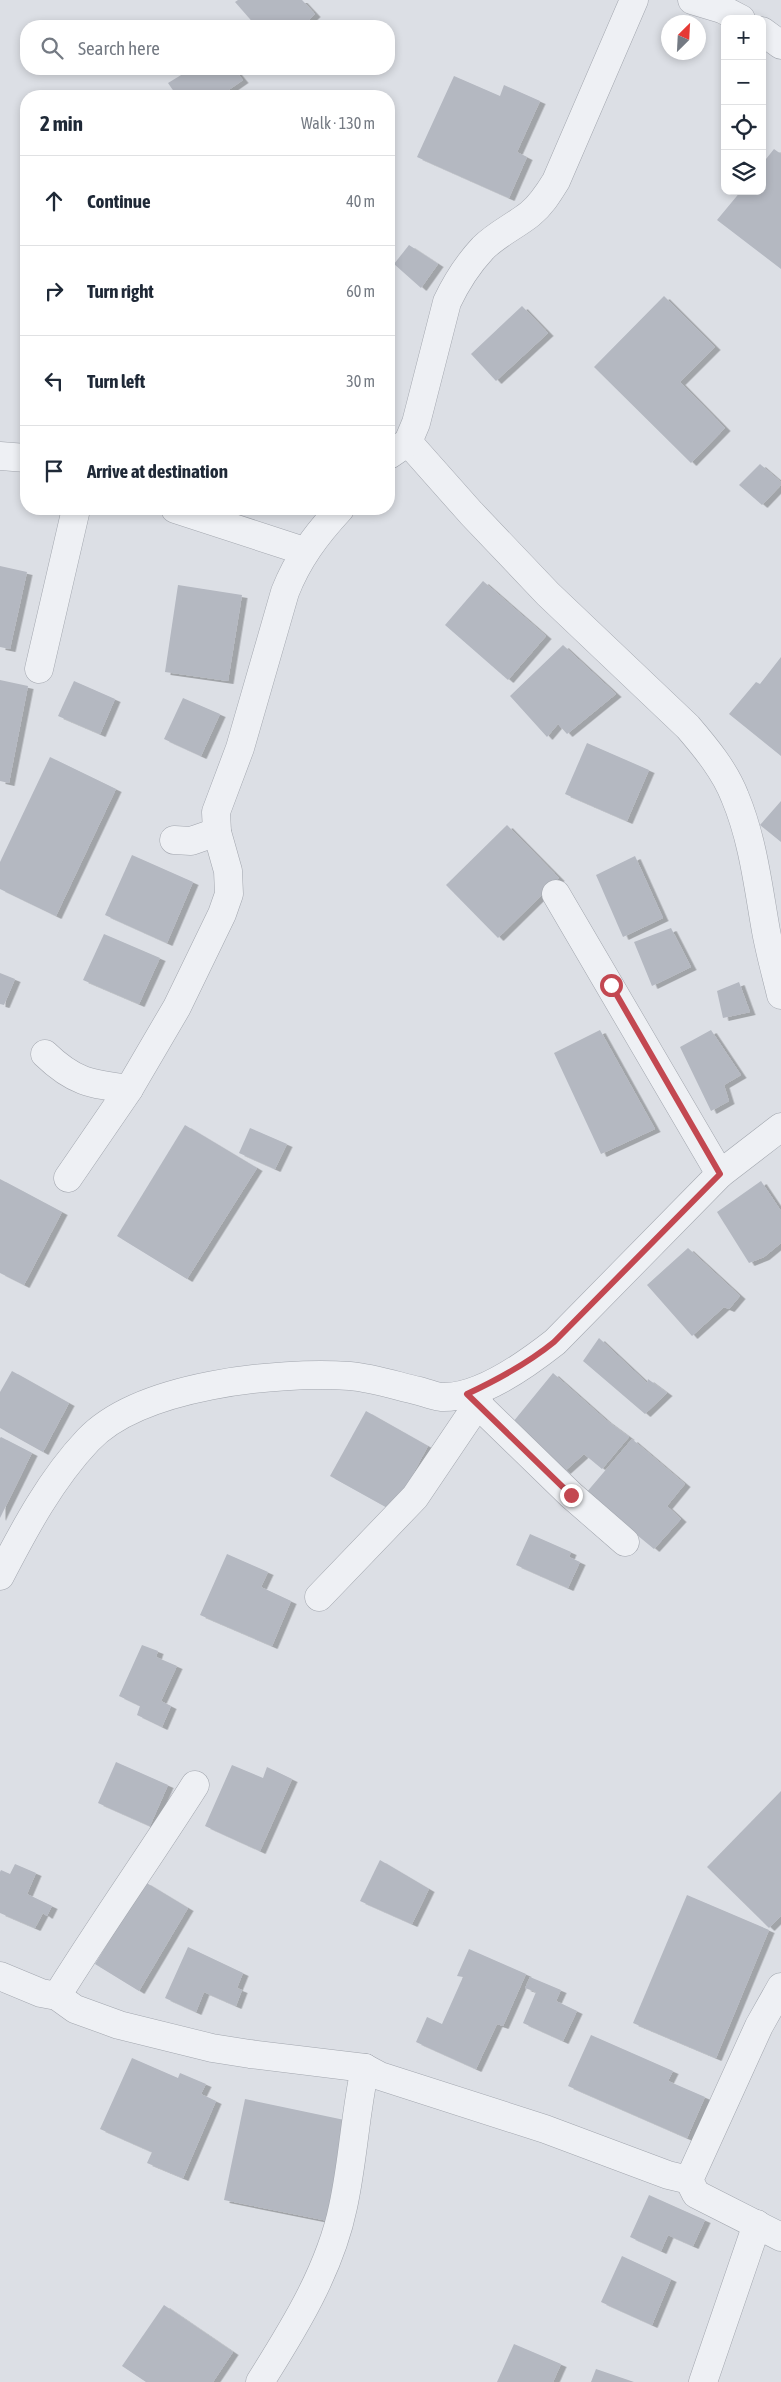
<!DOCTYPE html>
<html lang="en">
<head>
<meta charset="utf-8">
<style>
	:root { --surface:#fff; --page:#f2f2f3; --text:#1f2937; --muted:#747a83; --line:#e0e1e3 }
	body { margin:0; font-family:"Asap Condensed",sans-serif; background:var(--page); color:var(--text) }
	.controls { position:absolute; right:15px; top:15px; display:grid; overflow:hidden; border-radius:10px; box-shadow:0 2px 8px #0003 }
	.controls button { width:45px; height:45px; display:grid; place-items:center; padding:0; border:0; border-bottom:1px solid var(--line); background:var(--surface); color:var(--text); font:25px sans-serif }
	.compass { position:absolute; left:661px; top:15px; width:45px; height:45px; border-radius:50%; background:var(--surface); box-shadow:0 2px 8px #0003; rotate:24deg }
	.stop { position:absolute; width:15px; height:15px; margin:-11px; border:4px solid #c34851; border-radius:50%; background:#fff }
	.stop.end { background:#c34851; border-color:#fff; box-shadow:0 1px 5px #0008 }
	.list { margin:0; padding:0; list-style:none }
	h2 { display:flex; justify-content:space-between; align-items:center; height:65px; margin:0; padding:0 20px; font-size:21px }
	h2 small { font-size:16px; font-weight:400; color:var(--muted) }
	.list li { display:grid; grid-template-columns:32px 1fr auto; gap:15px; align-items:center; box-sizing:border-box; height:90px; padding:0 20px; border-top:1px solid var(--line) }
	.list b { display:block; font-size:19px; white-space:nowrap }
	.list em { font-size:16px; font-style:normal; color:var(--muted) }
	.icon { flex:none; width:28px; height:28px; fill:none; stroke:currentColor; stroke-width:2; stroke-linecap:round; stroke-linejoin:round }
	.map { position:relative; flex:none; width:781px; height:2382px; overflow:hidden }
	.search { position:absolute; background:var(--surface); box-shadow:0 2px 8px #0003; left:20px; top:20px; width:375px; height:55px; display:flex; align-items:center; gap:12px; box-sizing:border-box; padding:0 18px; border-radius:20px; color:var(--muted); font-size:19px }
	.panel { position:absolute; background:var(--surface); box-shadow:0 2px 8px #0003; left:20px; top:90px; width:375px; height:425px; border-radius:20px }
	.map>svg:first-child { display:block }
	.building { fill:#b4b8c1; filter:url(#shadow) }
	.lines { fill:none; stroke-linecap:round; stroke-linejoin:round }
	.minor-casing { stroke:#a2a6ae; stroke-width:29 }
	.minor { stroke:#eef0f4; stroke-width:28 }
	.route { stroke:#c34851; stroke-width:6 }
</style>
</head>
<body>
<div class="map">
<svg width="781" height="2382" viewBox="0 0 781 2382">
	<defs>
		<filter id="shadow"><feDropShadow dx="5.5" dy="3" stdDeviation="0" flood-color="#0004"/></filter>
	</defs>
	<rect width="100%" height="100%" fill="#dcdfe5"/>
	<g class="building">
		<path d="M238 0H302L315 14 303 26H256L235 2Z"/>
		<path d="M191 69H234L243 80 220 96H177L168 83Z"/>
		<path d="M454 76 500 96 504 85 540 101 517 152 527 157 509 198 417 157Z"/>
		<path d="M774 149 781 154V269L717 220 741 191H762V164Z"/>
		<path d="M409 245 438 264 421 288 394 264Z"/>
		<path d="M664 296 715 347 680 382 725 428 691 463 594 367Z"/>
		<path d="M522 306 548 333 496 381 471 354Z"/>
		<path d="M760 464 781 482V485L762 505 739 485Z"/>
		<path d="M0 566 27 572 10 649 0 647Z"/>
		<path d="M483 581 546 636 508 680 445 625Z"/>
		<path d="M178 585 242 595 228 681 165 672Z"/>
		<path d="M563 645 616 694 567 734 558 724 547 737 510 696Z"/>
		<path d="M781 657V756L729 714 756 682 760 684Z"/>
		<path d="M0 680 28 686 9 783 0 781Z"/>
		<path d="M74 681 115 699 100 734 58 716Z"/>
		<path d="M183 698 220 714 201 756 164 739Z"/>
		<path d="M587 743 649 770 627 821 565 794Z"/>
		<path d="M50 757 116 789 56 916 0 889V862Z"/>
		<path d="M781 801V842L760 825Z"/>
		<path d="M507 825 559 878 498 938 446 885Z"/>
		<path d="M132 855 193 882 167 943 105 915Z"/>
		<path d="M635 856 663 918 623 937 596 875Z"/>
		<path d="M671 928 691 967 652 986 634 942Z"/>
		<path d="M104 934 160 958 139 1004 83 980Z"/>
		<path d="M0 973 15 979 4 1005 0 1004Z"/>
		<path d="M739 982 750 1012 723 1018 717 991Z"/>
		<path d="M600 1030 655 1129 601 1154 554 1053Z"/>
		<path d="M711 1030 741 1075 724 1085 729 1101 711 1111 680 1047Z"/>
		<path d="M185 1125 257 1168 187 1279 117 1236Z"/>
		<path d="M250 1128 287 1144 275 1169 239 1153Z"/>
		<path d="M0 1179 62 1212 24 1285 0 1273Z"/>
		<path d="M761 1181 781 1211V1243L764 1257 749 1263 717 1212Z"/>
		<path d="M688 1248 740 1296 729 1309 724 1307 692 1336 647 1285Z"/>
		<path d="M599 1338 647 1383 648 1379 667 1393 645 1414 583 1361Z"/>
		<path d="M12 1371 69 1403 43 1452 0 1428V1392Z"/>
		<path d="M553 1373 606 1420 629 1437 602 1469 584 1454 565 1471 513 1422Z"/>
		<path d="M366 1411 428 1446 393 1511 330 1476Z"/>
		<path d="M1 1437 32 1453 0 1518V1438Z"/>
		<path d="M632 1439 685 1484 667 1506 681 1519 654 1549 586 1493Z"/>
		<path d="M530 1534 571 1552 569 1557 580 1562 568 1588 516 1565Z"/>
		<path d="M227 1554 268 1572 261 1587 291 1601 272 1646 200 1615Z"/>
		<path d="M142 1645 158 1651 156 1657 177 1666 161 1701 171 1706 162 1727 137 1715 140 1706 119 1696Z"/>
		<path d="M116 1762 168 1785 150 1826 98 1803Z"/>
		<path d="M232 1765 263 1778 267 1767 292 1779 260 1851 205 1826Z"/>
		<path d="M781 1791V1916L769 1928 707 1867Z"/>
		<path d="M380 1860 429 1889 412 1924 360 1901Z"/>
		<path d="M15 1864 36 1873 27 1894 52 1906 47 1916 43 1913 35 1928 0 1913V1872L1 1870 10 1874Z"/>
		<path d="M145 1882 188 1908 139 1991 95 1964Z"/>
		<path d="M687 1895 769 1930 716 2058 633 2023Z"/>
		<path d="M188 1947 243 1973 237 1988 242 1990 236 2006 204 1992 196 2012 165 1998Z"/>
		<path d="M469 1949 526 1974 503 2026 497 2024 476 2069 416 2042 427 2017 442 2024 463 1977 457 1976Z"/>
		<path d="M530 1977 561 1990 556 2001 577 2011 563 2041 523 2023 536 1992 525 1988Z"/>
		<path d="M591 2035 673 2071 668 2081 705 2097 687 2138 568 2086Z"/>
		<path d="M132 2058 178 2078 180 2073 206 2084 201 2094 216 2101 183 2178 147 2163 152 2152 100 2129Z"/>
		<path d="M245 2099 354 2122 333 2222 224 2200Z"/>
		<path d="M649 2195 705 2220 693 2246 668 2235 661 2251 630 2237Z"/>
		<path d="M622 2256 671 2279 652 2325 601 2302Z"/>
		<path d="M164 2305 233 2352 213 2382H146L122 2366Z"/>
		<path d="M514 2344 561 2364 553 2382H497Z"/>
		<path d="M596 2369 634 2382H591Z"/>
	</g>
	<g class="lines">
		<defs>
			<g id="minor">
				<path d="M692 0 722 9 741 19"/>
				<path d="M762 31 781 45"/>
				<path d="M408 442 471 513 548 594 688 727C706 748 725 771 735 797 753 840 758 886 766 931 770 953 776 974 781 995"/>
				<path d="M389 455 408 442 416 423 447 302C456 283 469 263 483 248 497 234 515 226 530 214 541 205 548 194 556 181L634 0"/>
				<path d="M0 456 26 458"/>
				<path d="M175 509 304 551"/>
				<path d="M39 669 76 509"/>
				<path d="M174 840 191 841 217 832"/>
				<path d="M556 894 720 1174"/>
				<path d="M45 1054C74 1082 90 1084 129 1089"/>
				<path d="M68 1178 129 1089 177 1007 222 914 229 894 228 871 217 832 216 812 240 748 285 592C298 559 316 535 340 509"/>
				<path d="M467 1394 571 1495 625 1542"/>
				<path d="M0 1576C25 1528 51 1479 88 1440 140 1385 277 1371 350 1376 373 1378 397 1386 419 1391 426 1393 434 1396 441 1397 479 1399 527 1364 555 1342L720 1174 781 1127"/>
				<path d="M319 1597 415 1497 469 1417 480 1405"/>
				<path d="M0 1976 41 1993 57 1996 75 2009 119 2025 212 2048 250 2054 365 2068 380 2076 545 2129 668 2175 689 2180"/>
				<path d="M781 1987 759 2026 689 2180 696 2194 781 2237"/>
				<path d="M57 1996C101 1925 150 1856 195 1785"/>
				<path d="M260 2382C294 2328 330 2270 343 2207 353 2162 355 2114 365 2068"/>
				<path d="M703 2382 757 2224"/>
			</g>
		</defs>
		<use href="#minor" class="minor-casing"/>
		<use href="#minor" class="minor"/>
	</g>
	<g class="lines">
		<path class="route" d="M571 1495 467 1394C499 1379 527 1364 554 1342L720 1174 611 985"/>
	</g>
</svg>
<div class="controls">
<button>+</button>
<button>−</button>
<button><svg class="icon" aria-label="locate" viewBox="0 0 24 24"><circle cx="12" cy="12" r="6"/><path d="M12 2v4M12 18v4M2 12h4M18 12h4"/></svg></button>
<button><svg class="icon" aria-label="layers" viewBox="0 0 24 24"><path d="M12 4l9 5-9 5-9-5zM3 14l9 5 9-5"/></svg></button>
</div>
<svg class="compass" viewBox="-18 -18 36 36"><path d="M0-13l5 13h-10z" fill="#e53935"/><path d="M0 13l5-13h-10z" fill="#747a83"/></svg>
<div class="stop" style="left:611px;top:985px"></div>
<div class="stop end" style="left:571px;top:1495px"></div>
<div class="search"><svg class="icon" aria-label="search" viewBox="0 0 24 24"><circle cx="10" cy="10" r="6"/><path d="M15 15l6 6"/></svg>Search here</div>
<section class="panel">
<h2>2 min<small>Walk · 130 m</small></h2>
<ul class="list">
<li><svg class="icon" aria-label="ahead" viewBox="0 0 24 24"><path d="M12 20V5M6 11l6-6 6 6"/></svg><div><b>Continue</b></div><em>40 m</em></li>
<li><svg class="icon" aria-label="right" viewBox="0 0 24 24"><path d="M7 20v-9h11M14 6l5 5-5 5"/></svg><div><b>Turn right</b></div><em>60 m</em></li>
<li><svg class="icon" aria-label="left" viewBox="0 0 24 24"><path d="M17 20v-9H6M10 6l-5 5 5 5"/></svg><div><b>Turn left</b></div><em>30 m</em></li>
<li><svg class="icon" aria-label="arrive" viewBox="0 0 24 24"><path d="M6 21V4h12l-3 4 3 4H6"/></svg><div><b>Arrive at destination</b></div></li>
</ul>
</section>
</div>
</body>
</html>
